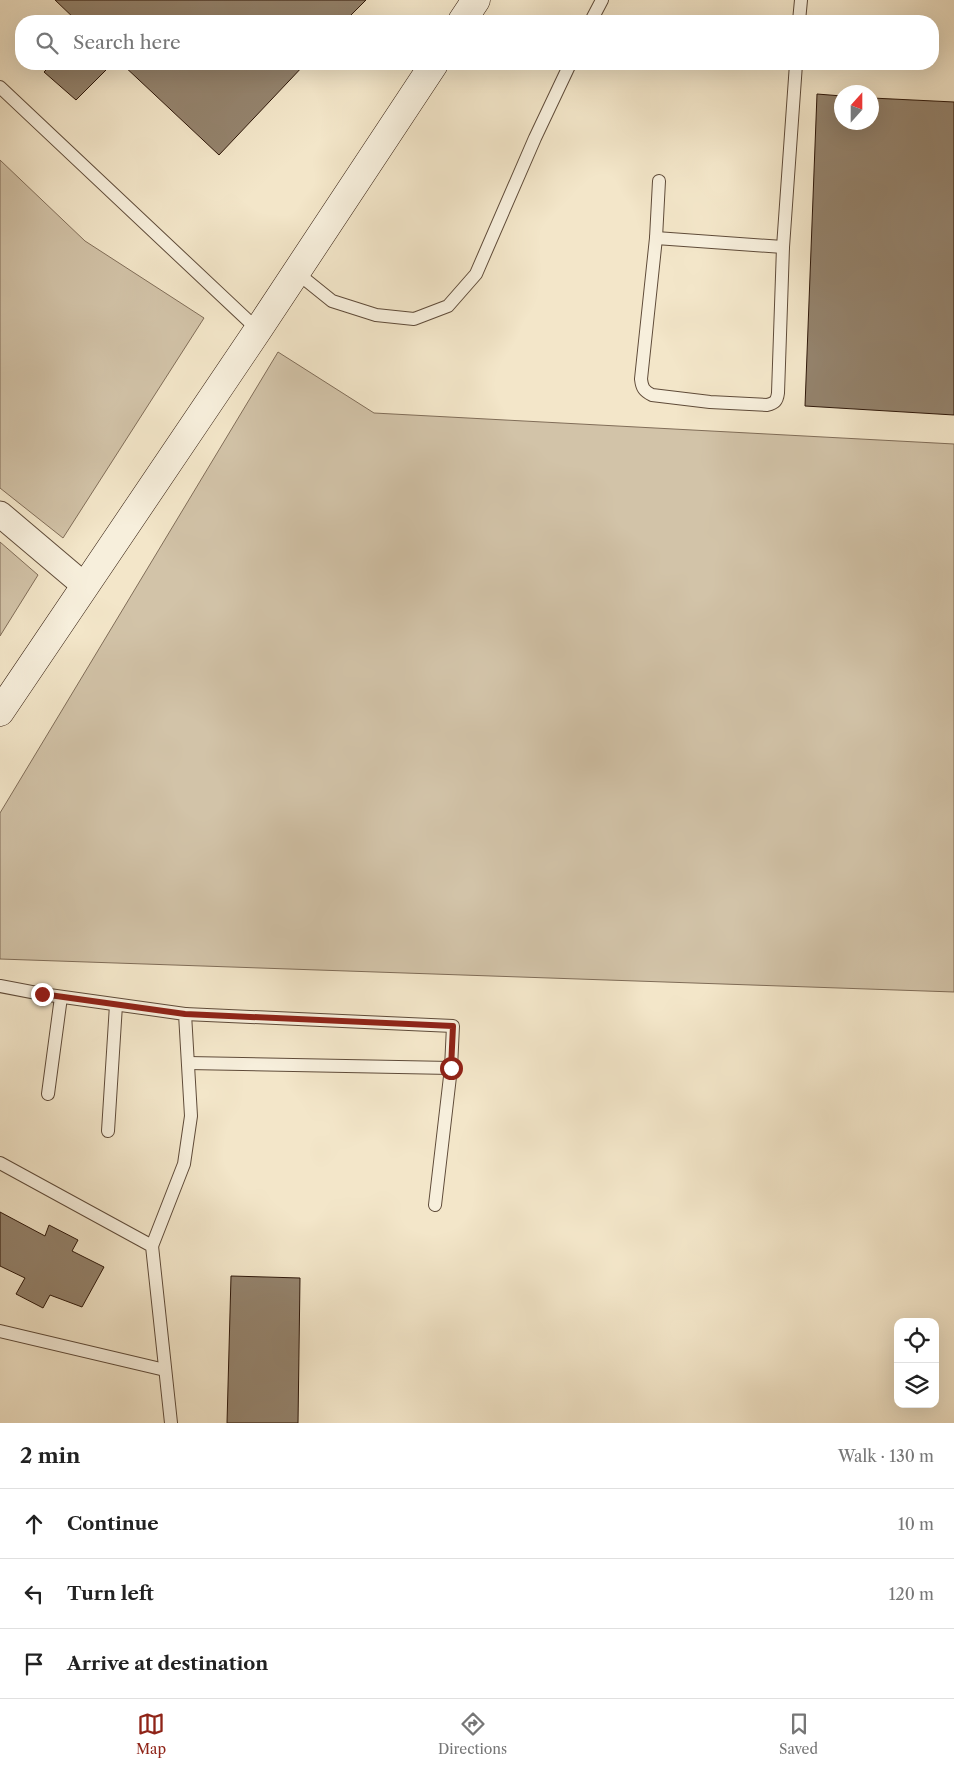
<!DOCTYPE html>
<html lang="en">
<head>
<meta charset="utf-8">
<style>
	:root { --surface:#fff; --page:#f2f2f2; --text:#222; --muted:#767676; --line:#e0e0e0; --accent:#8f2418 }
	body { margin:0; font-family:"Libre Caslon Text",serif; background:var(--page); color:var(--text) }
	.controls { position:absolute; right:15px; bottom:15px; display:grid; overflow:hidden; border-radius:10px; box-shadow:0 5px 20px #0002 }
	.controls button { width:45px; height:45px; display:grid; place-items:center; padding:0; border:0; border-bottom:1px solid var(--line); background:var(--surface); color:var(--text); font:25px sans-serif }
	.compass { position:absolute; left:834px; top:85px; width:45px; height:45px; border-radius:50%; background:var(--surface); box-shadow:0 5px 20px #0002; rotate:21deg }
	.stop { position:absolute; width:15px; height:15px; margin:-11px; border:4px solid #8f2418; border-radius:50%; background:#fff }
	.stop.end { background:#8f2418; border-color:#fff; box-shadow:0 1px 5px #0008 }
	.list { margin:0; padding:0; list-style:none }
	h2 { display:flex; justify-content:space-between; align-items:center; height:65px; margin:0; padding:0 20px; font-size:21px }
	h2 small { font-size:16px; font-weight:400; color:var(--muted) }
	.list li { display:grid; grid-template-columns:32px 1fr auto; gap:15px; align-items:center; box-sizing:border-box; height:70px; padding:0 20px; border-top:1px solid var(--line) }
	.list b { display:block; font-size:19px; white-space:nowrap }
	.list em { font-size:16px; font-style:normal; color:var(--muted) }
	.icon { flex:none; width:28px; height:28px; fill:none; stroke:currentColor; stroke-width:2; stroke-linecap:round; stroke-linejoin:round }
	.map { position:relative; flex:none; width:954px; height:1423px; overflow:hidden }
	.search { position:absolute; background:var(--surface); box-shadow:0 5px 20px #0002; left:15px; right:15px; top:15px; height:55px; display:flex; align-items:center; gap:12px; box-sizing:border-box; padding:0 18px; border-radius:20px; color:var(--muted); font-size:19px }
	.sheet { height:275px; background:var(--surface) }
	nav { display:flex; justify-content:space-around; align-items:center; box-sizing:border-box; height:70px; border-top:1px solid var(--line); background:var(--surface); font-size:14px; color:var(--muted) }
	nav a { display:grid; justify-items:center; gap:2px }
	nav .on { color:var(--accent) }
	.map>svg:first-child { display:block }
	.green { fill:#d2c3a8; stroke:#806d58 }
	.building { fill:#94836d; stroke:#2e1709 }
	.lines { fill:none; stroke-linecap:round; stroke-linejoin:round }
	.lane-casing { stroke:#5f4b39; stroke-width:14 }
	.street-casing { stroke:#5f4b39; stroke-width:27 }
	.secondary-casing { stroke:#2e1709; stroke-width:29 }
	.lane { stroke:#f7efdc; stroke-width:12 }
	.street { stroke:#f7efdc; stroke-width:25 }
	.secondary { stroke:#f7efdc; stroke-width:28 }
	.route { stroke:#8f2418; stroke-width:6 }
</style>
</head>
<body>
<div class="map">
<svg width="954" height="1423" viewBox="0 0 954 1423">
	<rect width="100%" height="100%" fill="#f3e6c9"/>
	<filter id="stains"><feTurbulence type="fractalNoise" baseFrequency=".004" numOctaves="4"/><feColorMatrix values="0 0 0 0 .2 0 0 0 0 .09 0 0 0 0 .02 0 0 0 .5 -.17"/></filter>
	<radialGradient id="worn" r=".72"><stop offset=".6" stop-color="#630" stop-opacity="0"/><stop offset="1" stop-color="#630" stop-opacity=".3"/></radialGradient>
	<g class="green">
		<path d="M0 160 85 241 204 318 63 538 0 488Z"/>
		<path d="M278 352 374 413 954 444V992L0 959V813Z"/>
		<path d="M0 542 38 575 0 636Z"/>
	</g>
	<g class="building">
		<path d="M55 0H366L345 21H77Z"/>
		<path d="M52 64H69L72 67 75 64H112L76 100 44 72Z"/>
		<path d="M122 64H305L219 155Z"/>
		<path d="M817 94 842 96V122H872V98L954 102V415L805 406Z"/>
		<path d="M0 1212 45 1236 49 1225 78 1240 72 1251 104 1267 82 1307 50 1295 43 1308 16 1294 25 1278 0 1266Z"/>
		<path d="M231 1276 300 1278 298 1423H227Z"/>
	</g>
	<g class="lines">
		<defs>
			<g id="lane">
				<path d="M591 21 602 0"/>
				<path d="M799 21 801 0"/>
				<path d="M0 87 258 330"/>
				<path d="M659 181 656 238 641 379C642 388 644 391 652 395L710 402 767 405C775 403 777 401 778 393L783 247 796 64"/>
				<path d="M656 238 783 247"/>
				<path d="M296 272 332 301 376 315 414 319 448 306 476 274 535 138 570 64"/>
				<path d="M0 986 42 994 185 1014 191 1116 184 1164 152 1246"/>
				<path d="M185 1014 453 1026 451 1068 435 1205"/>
				<path d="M188 1063 451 1068"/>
				<path d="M48 1094 61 997"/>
				<path d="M108 1131 116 1005"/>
				<path d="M0 1163 152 1246 171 1423"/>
				<path d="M0 1331 165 1370"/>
			</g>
			<path id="street" d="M0 514 85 586"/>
			<g id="secondary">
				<path d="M462 21 476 0"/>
				<path d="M0 712 258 330 434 64"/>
			</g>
		</defs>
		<use href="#lane" class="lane-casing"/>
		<use href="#street" class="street-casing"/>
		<use href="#secondary" class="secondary-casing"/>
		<use href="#lane" class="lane"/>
		<use href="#street" class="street"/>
		<use href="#secondary" class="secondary"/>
	</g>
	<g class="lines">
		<path class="route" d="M42 994 185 1014 453 1026 451 1068"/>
	</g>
	<rect width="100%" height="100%" filter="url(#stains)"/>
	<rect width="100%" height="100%" fill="url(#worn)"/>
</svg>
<div class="controls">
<button><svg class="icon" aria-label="locate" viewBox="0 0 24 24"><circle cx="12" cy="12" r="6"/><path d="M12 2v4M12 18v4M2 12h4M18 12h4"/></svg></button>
<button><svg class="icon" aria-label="layers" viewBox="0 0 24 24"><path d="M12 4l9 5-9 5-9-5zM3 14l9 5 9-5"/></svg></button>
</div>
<svg class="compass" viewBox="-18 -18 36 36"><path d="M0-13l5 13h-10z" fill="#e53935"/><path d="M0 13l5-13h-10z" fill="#767676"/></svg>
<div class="stop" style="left:451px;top:1068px"></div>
<div class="stop end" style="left:42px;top:994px"></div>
<div class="search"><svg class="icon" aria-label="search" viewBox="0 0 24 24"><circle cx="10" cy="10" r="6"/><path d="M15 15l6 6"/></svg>Search here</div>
</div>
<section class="sheet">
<h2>2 min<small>Walk · 130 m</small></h2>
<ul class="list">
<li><svg class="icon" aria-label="ahead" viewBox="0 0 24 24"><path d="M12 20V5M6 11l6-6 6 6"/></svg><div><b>Continue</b></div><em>10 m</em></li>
<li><svg class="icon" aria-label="left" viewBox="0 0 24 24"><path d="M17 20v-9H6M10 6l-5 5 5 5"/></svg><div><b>Turn left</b></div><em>120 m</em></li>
<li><svg class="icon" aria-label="arrive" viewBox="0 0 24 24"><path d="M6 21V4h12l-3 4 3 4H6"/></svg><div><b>Arrive at destination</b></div></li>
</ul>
</section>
<nav>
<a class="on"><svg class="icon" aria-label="map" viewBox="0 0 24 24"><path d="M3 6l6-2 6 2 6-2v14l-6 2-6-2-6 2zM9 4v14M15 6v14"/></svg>Map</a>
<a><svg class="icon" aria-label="directions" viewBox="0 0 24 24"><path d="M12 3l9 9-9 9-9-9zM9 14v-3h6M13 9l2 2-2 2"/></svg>Directions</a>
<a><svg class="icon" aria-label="saved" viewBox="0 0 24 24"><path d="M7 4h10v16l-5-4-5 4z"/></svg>Saved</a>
</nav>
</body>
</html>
